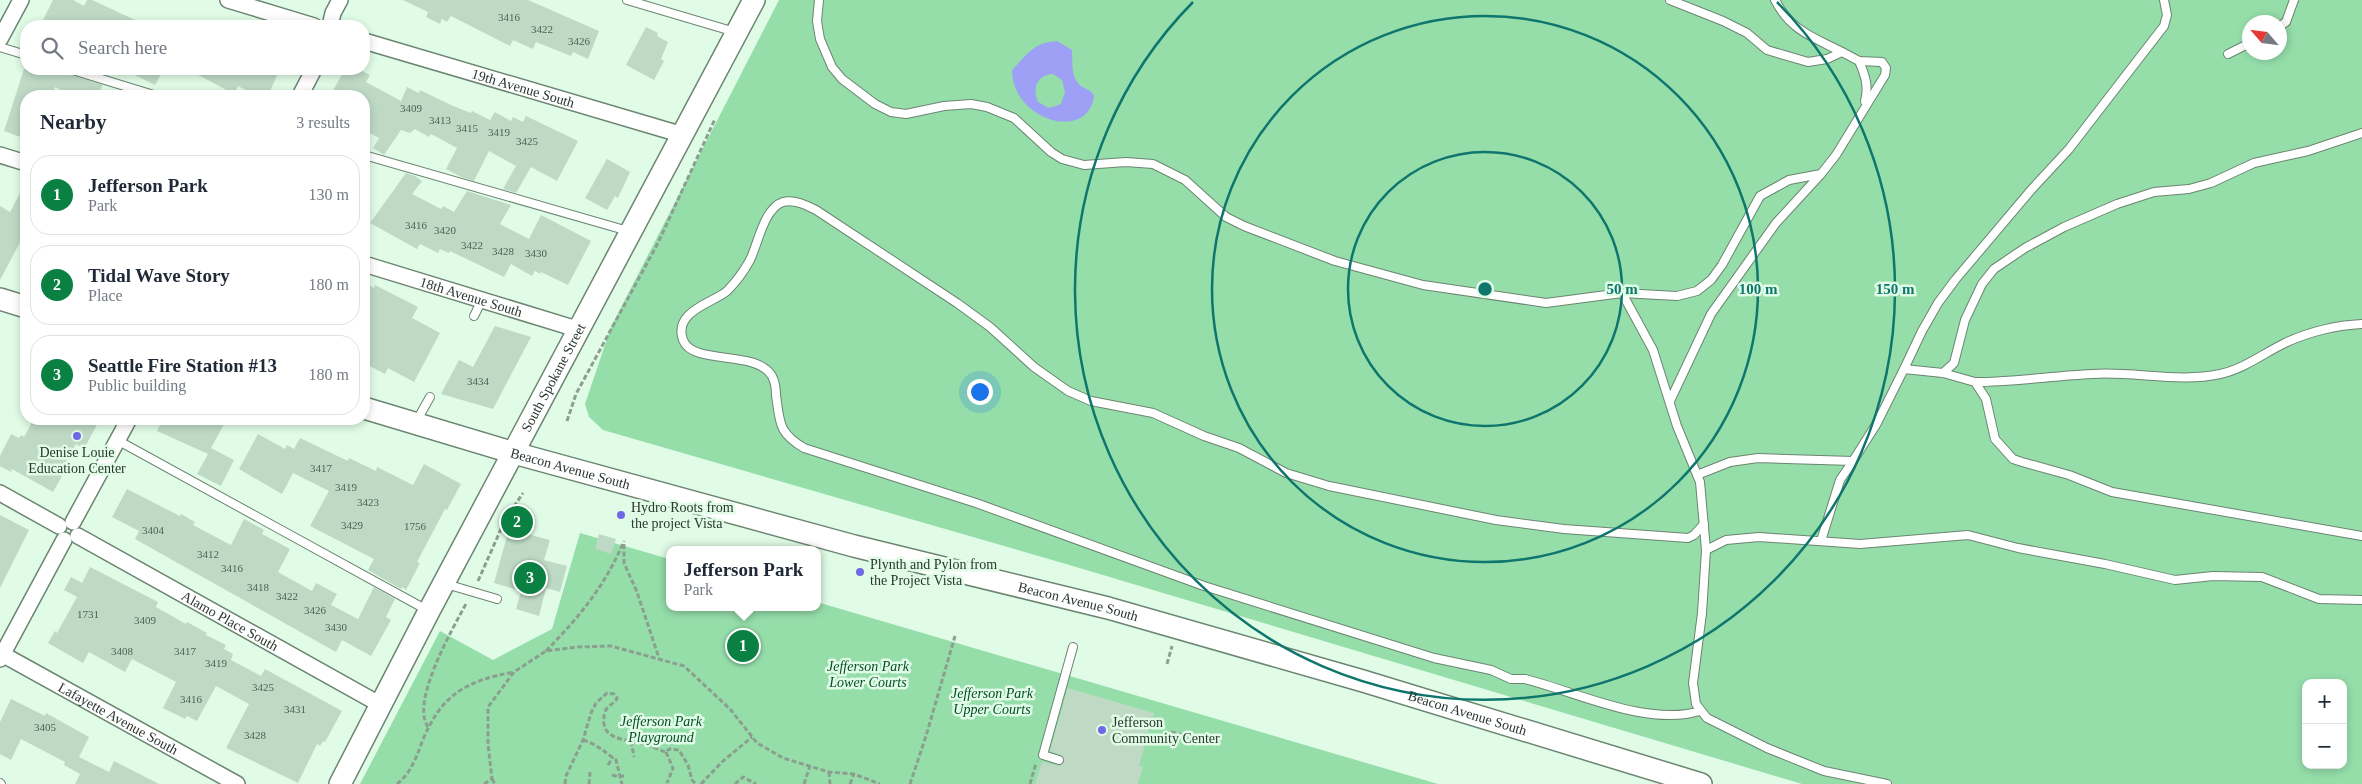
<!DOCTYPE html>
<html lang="en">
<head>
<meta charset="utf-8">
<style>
	:root { --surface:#fff; --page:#f6f6f7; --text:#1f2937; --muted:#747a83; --line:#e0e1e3; --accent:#0b8043 }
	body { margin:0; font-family:"Times New Roman",serif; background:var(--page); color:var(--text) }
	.controls { position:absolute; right:15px; bottom:15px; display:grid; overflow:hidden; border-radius:10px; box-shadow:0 2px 8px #0003 }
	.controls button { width:45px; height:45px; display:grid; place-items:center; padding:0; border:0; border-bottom:1px solid var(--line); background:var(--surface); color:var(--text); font:25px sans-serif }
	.compass { position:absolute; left:2242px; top:15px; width:45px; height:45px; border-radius:50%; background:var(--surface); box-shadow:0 2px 8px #0003; rotate:298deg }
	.you { position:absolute; left:979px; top:391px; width:18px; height:18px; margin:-12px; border:4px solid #fff; border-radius:50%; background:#1a73e8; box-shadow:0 0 0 8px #1a73e833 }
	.badge { display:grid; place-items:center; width:32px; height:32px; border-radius:50%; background:var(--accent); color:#fff; font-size:16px; font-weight:700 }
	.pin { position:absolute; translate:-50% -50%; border:2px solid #fff; box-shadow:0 1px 5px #0006 }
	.popup { position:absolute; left:666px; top:546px; width:155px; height:65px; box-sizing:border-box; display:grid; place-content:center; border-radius:10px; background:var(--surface); filter:drop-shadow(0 1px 4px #0005); font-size:16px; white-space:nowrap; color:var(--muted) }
	.popup b { font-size:19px; color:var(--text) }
	.popup::after { content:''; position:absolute; left:50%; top:100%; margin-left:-10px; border:10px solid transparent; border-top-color:var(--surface) }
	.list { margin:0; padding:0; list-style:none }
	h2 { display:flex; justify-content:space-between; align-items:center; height:65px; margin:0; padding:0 20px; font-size:21px }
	h2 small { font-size:16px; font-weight:400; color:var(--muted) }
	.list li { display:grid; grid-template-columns:32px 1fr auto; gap:15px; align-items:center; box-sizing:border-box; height:80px; margin:0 10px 10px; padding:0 10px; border:1px solid var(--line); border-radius:20px }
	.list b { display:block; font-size:19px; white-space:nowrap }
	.list p { margin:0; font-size:16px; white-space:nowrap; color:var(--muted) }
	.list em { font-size:16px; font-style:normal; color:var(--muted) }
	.icon { flex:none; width:28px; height:28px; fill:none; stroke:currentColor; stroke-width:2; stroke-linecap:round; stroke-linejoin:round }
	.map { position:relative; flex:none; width:2362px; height:784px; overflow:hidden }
	.search { position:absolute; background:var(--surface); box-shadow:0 2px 8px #0003; left:20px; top:20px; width:350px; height:55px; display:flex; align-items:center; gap:12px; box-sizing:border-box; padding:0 18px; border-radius:20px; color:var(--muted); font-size:19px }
	.panel { position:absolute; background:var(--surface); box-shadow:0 2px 8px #0003; left:20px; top:90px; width:350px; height:335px; border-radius:20px }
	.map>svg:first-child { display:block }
	.green { fill:#95deaa; fill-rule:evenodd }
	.water { fill:#9ea0f5; fill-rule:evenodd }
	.building { fill:#bedac5 }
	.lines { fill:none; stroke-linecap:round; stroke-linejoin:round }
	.lane-casing { stroke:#6b8571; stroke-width:10 }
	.street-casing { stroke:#6b8571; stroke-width:18 }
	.secondary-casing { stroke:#6b8571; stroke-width:24 }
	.path { stroke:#8b9f8f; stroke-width:3; stroke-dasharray:5 2.5; stroke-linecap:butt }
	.lane { stroke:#fff; stroke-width:8 }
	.street { stroke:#fff; stroke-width:15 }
	.secondary { stroke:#fff; stroke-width:21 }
	.ring { fill:none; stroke:#0f766e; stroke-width:2.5 }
	.poi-dot { fill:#7069e3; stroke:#e0fce6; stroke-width:2 }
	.labels { text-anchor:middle; stroke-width:5; stroke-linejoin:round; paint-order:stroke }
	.number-label { font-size:11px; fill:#505f54 }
	.street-label { font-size:14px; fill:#2b362e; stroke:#e0fce6 }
	.poi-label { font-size:14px; fill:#2b362e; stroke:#e0fce6; text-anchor:start }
	.park-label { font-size:14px; font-style:italic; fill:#044c25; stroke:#e0fce6 }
	.centre { fill:#0f766e; stroke:#e0fce6; stroke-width:2.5 }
	.ring-label { font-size:15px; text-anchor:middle; font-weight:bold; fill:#0f766e; stroke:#e0fce6; stroke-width:5; stroke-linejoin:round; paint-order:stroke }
</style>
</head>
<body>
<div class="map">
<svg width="2362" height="784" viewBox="0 0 2362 784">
	<rect width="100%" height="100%" fill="#e0fce6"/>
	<g class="green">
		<path d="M779 0H2362V784H1802L1066 564 603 430 589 417 585 404 611 327ZM2250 22H2280V52H2250ZM2306 683H2343V765H2306Z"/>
		<path d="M580 533 669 559V607H817V602L1438 784H360L440 631 493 660 552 629Z"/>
	</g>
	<path class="water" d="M1057 41 1072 50C1073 62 1070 77 1081 86 1086 90 1091 89 1094 96 1088 143 1012 120 1012 70 1028 54 1032 43 1057 41ZM1053 74 1062 80 1065 92 1061 104 1049 108 1038 102C1032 88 1037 75 1053 74Z"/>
	<g class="building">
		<path d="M53 0H73L84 6 87 0H92L148 26H40Z"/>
		<path d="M403 0H528L599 31 588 59 573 52 571 56 536 42 533 49 513 40 510 46 451 16 447 22 442 19 440 24 426 17 428 12Z"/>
		<path d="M646 27 658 33 657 36 668 42 661 59 664 61 663 63 654 80 626 65Z"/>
		<path d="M24 69H64L67 74 103 85 97 96H72L55 87 52 96H26V139L4 131Z"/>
		<path d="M123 69H164L155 85Z"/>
		<path d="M187 69H280L270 91 269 90 265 96H257L238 86 234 94Z"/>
		<path d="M345 69H358L370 75 366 82 401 101 407 87 419 93 420 90 453 106 471 113 472 111 490 120 495 112 511 121 513 117 523 122 526 116 578 141 557 181 531 167 516 193 503 189 516 166 489 151 474 181 461 177 446 169 457 148 431 134 429 137 415 129 410 133 401 130 384 155 373 148 379 138 364 130V96H330Z"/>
		<path d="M607 159 630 172 618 198 615 196 607 210 585 198Z"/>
		<path d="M406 173 415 176 422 181 412 194 441 209 443 206 454 212 467 191 511 205 500 224 529 239 541 215 591 241 568 285 541 272 540 274 535 271 532 276 511 264 504 277 450 251 449 253 440 249 438 253 420 244 417 249 370 223Z"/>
		<path d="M26 182V231L0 280V206L10 212Z"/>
		<path d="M364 282 374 288 375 285 418 307 412 318 440 333 414 382 388 368 385 374 364 363Z"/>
		<path d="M495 326 531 337 493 409 441 394 459 360 473 367Z"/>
		<path d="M42 419H100L84 449 76 444 59 475 62 476 53 492 12 469 11 472 0 466V456L11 434 19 438 21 435 24 437 32 422 38 425Z"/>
		<path d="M163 419H227L211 448 234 460 221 486 197 474 208 454 157 431Z"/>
		<path d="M258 434 285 449 287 445 294 449 300 438 348 461 349 458 376 471 377 467 413 485 424 464 461 484 447 510 445 509 417 562 420 563 406 590 402 587 401 589 368 570 374 559 310 526 329 491 293 473 282 494 239 469Z"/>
		<path d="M127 489 180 516 181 514 195 522 193 525 231 545 244 519 264 530 262 534 290 549 278 572 312 591 316 583 337 594 331 605 358 619 374 587 395 599 386 617 391 620 371 656 342 640 336 652 135 539 139 531 112 517Z"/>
		<path d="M0 515 29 530 0 588Z"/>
		<path d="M509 529 550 540 544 560 567 566 560 592 546 588 539 616 516 609 521 591 494 583Z"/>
		<path d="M599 534 616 539 611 554 595 549Z"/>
		<path d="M90 567 158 602 156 607 186 624 187 622 207 633 206 635 226 645 224 649 233 654 231 660 261 676 265 669 342 711 325 742 323 741 320 746 317 744 298 783 226 748 249 704 216 686 197 721 187 716 185 719 163 708 176 682 132 659 125 672 89 652 83 663 48 643 55 631 57 633 77 597 64 590 71 577 82 583Z"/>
		<path d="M1068 688 1154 713 1139 766 1143 767 1138 784H1035L1042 762 1060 766 1064 762 1063 756 1050 751Z"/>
		<path d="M11 699 45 716 46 713 89 737 79 757 109 772 114 761 159 784H75L80 774 64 765 65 762 21 739 11 760 0 754V722Z"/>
	</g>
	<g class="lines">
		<defs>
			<g id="lane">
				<path d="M627 0 735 32"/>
				<path d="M819 0 817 21 820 39 832 67 842 79 875 104 891 112 906 114 944 106 971 104 987 107 1014 118 1051 152 1062 159 1084 165 1126 162 1153 164 1185 180 1226 217 1244 226 1335 261 1423 285 1546 303 1622 293 1677 296 1697 291 1711 280 1722 265 1760 196 1789 180 1821 174 1836 155 1885 75 1886 68 1882 62 1859 61 1842 52 1827 59 1808 62 1767 50 1747 33 1723 21 1670 0"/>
				<path d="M1775 0C1791 31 1813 37 1842 52"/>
				<path d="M2280 26 2286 22 2294 0"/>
				<path d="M0 47 26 55"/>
				<path d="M2228 54 2250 43"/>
				<path d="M1859 61C1865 75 1869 86 1865 101"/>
				<path d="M69 69 157 96"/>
				<path d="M364 155 628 231"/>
				<path d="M1622 293 1653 350 1677 426 1700 482 1706 550 1702 613 1693 683 1696 704 1707 718 1767 748 1824 771 1887 784"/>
				<path d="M474 316 482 300"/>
				<path d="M1904 369 1922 331 1938 303 1955 280 2031 190 2069 149 2164 26 2167 15 2164 0"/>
				<path d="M1943 373 1954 363 1965 320 1982 284 1994 269 2025 248 2064 227 2117 204 2154 192 2189 189 2211 183 2254 163 2308 151 2362 133"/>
				<path d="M1975 382C2014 382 2052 376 2092 374 2134 371 2179 383 2220 374 2244 369 2264 353 2285 343 2308 332 2337 325 2362 324"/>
				<path d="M1670 401 1711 314 1776 223 1821 174"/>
				<path d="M416 422 430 397"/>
				<path d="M117 440 427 610"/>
				<path d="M1697 475 1730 462 1758 458 1853 461 1877 423 1904 369 1943 373 1975 382 1986 399 1995 439 2013 459 2022 462 2069 475 2112 492 2362 536"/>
				<path d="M1821 541 1840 480 1853 461"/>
				<path d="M1706 550 1726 540 1759 537 1860 544 1968 535 2018 548 2105 564 2175 580 2213 576 2262 577 2319 599 2362 600"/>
				<path d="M446 584 497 599"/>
				<path d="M1700 711C1647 727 1577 692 1525 679H1511L1491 670 1434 658 1204 586 976 503 804 448C778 433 780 422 776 395 776 388 775 382 772 376 756 349 693 366 683 340 673 311 713 303 727 291 736 282 744 271 750 260 758 244 764 208 783 202 794 199 806 205 816 210L957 303 990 327 1034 367 1068 391 1091 401 1153 413 1204 436 1239 448 1286 473 1329 486 1496 520 1564 529 1688 538 1694 535 1704 524"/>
				<path d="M1059 760 1043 755 1073 647"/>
				<path d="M0 783 1 784"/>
			</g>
			<g id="street">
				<path d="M228 0 314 26"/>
				<path d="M330 26 333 13 340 0"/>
				<path d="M0 39 21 0"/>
				<path id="s1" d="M364 41 683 135"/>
				<path d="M300 96 314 69"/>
				<path d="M0 155 26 163"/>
				<path id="s2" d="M364 264 580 330"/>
				<path d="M0 493 59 526"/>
				<path d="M73 522 129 419"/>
				<path id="s3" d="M78 536 381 705"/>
				<path id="s4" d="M0 653 237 784"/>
				<path d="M0 659 64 540"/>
			</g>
			<g id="secondary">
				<path d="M0 299 26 307"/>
				<path id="s5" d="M364 408 514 453 854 546 1108 608 1363 681 1701 784"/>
				<path id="s6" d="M340 784 429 611 754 0"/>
			</g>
		</defs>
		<use href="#lane" class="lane-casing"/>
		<use href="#street" class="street-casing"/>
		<use href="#secondary" class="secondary-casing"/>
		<g class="path">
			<path d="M567 421 576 394 658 243 715 119"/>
			<path d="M624 544V563L637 592 659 658"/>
			<path d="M478 581 505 520 523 493"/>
			<path d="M546 651C580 616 605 586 624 541"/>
			<path d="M1167 664 1172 646"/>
			<path d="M428 727C410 702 453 628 467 602"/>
			<path d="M1171 732 1187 736"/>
			<path d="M583 740C596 744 605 752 616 760L622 784"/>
			<path d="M631 741 634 757"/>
			<path d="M666 752 673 768 667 783"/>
			<path d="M608 765 613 757"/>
			<path d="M829 772 830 784"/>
			<path d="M612 775 620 777 626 775"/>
			<path d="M492 779 495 784"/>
			<path d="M397 784C411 773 416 758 422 742 441 695 465 681 514 672"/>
			<path d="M484 784 492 779 488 744V707L514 672 546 651 577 647 611 646 684 666 730 709 757 743 783 758 829 772 854 774 880 784"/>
			<path d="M565 784 566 776 583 740 591 713 596 703 607 693 614 694 617 698C615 704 607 705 605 712 597 741 627 739 644 744 652 746 659 750 666 752L669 749 679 750 688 765 692 780 696 784"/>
			<path d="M589 784 590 772"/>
			<path d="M701 784 722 762 752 737"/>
			<path d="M735 784 743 777 756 784"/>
			<path d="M804 784 810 766"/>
			<path d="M850 784 854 774"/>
			<path d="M910 784 926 736 955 636"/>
			<path d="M1030 784 1036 763"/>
		</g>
		<use href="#lane" class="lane"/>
		<use href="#street" class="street"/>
		<use href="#secondary" class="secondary"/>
	</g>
	<g class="ring">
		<circle cx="1485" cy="289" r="137"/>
		<circle cx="1485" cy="289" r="273"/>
		<path d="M1777 2A410 410 0 1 1 1193 2"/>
	</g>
	<g class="poi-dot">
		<circle cx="77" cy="436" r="5"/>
		<circle cx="621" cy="515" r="5"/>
		<circle cx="860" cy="572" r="5"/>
		<circle cx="1102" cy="730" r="5"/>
	</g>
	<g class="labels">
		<g class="number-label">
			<text x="509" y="21">3416</text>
			<text x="542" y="33">3422</text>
			<text x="579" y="45">3426</text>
			<text x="411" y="112">3409</text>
			<text x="440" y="124">3413</text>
			<text x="467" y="132">3415</text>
			<text x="499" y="136">3419</text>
			<text x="527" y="145">3425</text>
			<text x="416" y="229">3416</text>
			<text x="445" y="234">3420</text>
			<text x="472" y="249">3422</text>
			<text x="503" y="255">3428</text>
			<text x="536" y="257">3430</text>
			<text x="478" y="385">3434</text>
			<text x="321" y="472">3417</text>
			<text x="346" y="491">3419</text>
			<text x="368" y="506">3423</text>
			<text x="352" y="529">3429</text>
			<text x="415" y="530">1756</text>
			<text x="153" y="534">3404</text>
			<text x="208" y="558">3412</text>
			<text x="232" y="572">3416</text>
			<text x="258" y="591">3418</text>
			<text x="287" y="600">3422</text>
			<text x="315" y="614">3426</text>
			<text x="88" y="618">1731</text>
			<text x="145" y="624">3409</text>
			<text x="336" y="631">3430</text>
			<text x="122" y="655">3408</text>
			<text x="185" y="655">3417</text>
			<text x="216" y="667">3419</text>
			<text x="263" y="691">3425</text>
			<text x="191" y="703">3416</text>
			<text x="295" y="713">3431</text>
			<text x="45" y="731">3405</text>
			<text x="255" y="739">3428</text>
		</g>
		<g class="street-label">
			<text dy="5" stroke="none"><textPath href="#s1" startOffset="166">19th Avenue South</textPath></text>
			<text dy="5" stroke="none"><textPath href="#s2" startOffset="112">18th Avenue South</textPath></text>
			<text dy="5" stroke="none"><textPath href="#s6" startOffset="459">South Spokane Street</textPath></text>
			<text dy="5" stroke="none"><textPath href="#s5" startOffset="215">Beacon Avenue South</textPath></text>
			<text dy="5" stroke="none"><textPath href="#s5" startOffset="740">Beacon Avenue South</textPath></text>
			<text dy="5" stroke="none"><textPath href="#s3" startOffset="174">Alamo Place South</textPath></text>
			<text dy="5" stroke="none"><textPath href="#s5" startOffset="1145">Beacon Avenue South</textPath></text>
			<text dy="5" stroke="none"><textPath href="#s4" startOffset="135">Lafayette Avenue South</textPath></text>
		</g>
		<g class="poi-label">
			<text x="77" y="457" text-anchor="middle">Denise Louie<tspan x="77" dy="16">Education Center</tspan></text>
			<text x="631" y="512">Hydro Roots from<tspan x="631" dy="16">the project Vista</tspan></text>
			<text x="870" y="569">Plynth and Pylon from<tspan x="870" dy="16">the Project Vista</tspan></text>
			<text x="1112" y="727">Jefferson<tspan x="1112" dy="16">Community Center</tspan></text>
		</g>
		<g class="park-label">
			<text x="868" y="671">Jefferson Park<tspan x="868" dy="16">Lower Courts</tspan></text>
			<text x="992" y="698">Jefferson Park<tspan x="992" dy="16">Upper Courts</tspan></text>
			<text x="661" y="726">Jefferson Park<tspan x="661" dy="16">Playground</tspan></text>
		</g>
	</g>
	<circle cx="1485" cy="289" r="8" class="centre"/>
	<g class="ring-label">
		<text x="1622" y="294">50 m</text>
		<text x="1758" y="294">100 m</text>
		<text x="1895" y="294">150 m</text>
	</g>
</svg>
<div class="controls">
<button>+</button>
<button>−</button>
</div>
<svg class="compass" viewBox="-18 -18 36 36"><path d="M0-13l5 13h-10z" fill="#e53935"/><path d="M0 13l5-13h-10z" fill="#747a83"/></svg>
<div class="you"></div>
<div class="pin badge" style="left:743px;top:646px">1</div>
<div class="popup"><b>Jefferson Park</b>Park</div>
<div class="pin badge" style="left:517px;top:522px">2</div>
<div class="pin badge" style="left:530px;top:578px">3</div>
<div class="search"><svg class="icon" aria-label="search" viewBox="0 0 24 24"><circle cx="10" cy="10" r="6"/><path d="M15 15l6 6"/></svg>Search here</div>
<section class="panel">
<h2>Nearby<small>3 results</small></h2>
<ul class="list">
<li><span class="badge">1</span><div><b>Jefferson Park</b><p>Park</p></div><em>130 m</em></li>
<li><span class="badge">2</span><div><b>Tidal Wave Story</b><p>Place</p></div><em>180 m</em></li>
<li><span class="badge">3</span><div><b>Seattle Fire Station #13</b><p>Public building</p></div><em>180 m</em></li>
</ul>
</section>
</div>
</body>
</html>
